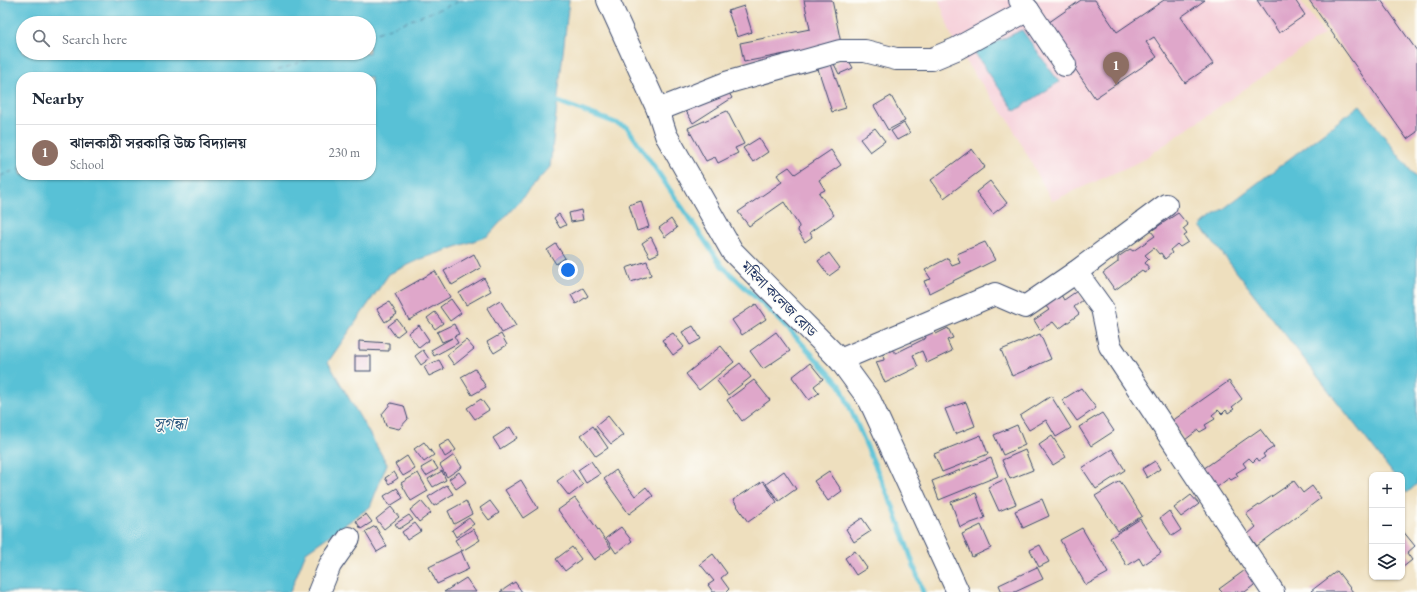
<!DOCTYPE html>
<html lang="en">
<head>
<meta charset="utf-8">
<style>
	:root { --surface:#fff; --page:#f2f2f3; --text:#1f2937; --muted:#747a83; --line:#e0e1e3; --accent:#7c3aed }
	body { margin:0; font-family:"EB Garamond","Noto Serif Bengali",serif; background:var(--page); color:var(--text) }
	.controls { position:absolute; right:12px; bottom:12px; display:grid; overflow:hidden; border-radius:8px; box-shadow:0 1px 3px #0004 }
	.controls button { width:36px; height:36px; display:grid; place-items:center; padding:0; border:0; border-bottom:1px solid var(--line); background:var(--surface); color:var(--text); font:20px sans-serif }
	.you { position:absolute; left:568px; top:270px; width:14px; height:14px; margin:-10px; border:3px solid #fff; border-radius:50%; background:#1a73e8; box-shadow:0 0 0 6px #1a73e833 }
	.badge { display:grid; place-items:center; width:26px; height:26px; border-radius:50%; background:var(--accent); color:#fff; font-size:13px; font-weight:700 }
	.pin { position:absolute; translate:-50% -33px; filter:drop-shadow(0 1px 2px #0008) }
	.pin::after { content:''; position:absolute; top:21px; width:14px; height:12px; background:inherit; clip-path:polygon(0 0,100% 0,50% 100%) }
	.list { margin:0; padding:0; list-style:none }
	h2 { display:flex; justify-content:space-between; align-items:center; height:52px; margin:0; padding:0 16px; font-size:17px }
	h2 small { font-size:13px; font-weight:400; color:var(--muted) }
	.list li { display:grid; grid-template-columns:26px 1fr auto; gap:12px; align-items:center; box-sizing:border-box; height:56px; padding:0 16px; border-top:1px solid var(--line) }
	.list b { display:block; font-size:15px; white-space:nowrap }
	.list p { margin:0; font-size:13px; white-space:nowrap; color:var(--muted) }
	.list em { font-size:13px; font-style:normal; color:var(--muted) }
	.icon { flex:none; width:22px; height:22px; fill:none; stroke:currentColor; stroke-width:2; stroke-linecap:round; stroke-linejoin:round }
	.map { position:relative; flex:none; width:1417px; height:592px; overflow:hidden }
	.search { position:absolute; background:var(--surface); box-shadow:0 1px 3px #0004; left:16px; top:16px; width:360px; height:44px; display:flex; align-items:center; gap:10px; box-sizing:border-box; padding:0 14px; border-radius:22px; color:var(--muted); font-size:15px }
	.panel { position:absolute; background:var(--surface); box-shadow:0 1px 3px #0004; left:16px; top:72px; width:360px; height:108px; border-radius:16px }
	.map>svg:first-child { display:block }
	.built { fill:#f6cfd9 }
	.water { fill:#59c1d6; stroke:#3a789a; fill-rule:evenodd }
	.lines { fill:none; stroke-linecap:round; stroke-linejoin:round }
	.stream { stroke:#59c1d6; stroke-width:5 }
	.ferry { stroke:#2e5b82; stroke-width:1; stroke-dasharray:5 4; stroke-linecap:butt }
	.building { fill:#dfa7ca }
	.minor-casing { stroke:#3b496c; stroke-width:24 }
	.minor { stroke:#fff; stroke-width:22 }
	.labels { text-anchor:middle; stroke-width:3; stroke-linejoin:round; paint-order:stroke }
	.street-label { font-size:15px; fill:#1b2f5e; stroke:#fdfcf7 }
	.water-label { font-size:16px; font-style:italic; fill:#2e5b82; stroke:#fdfcf7 }
</style>
</head>
<body>
<div class="map">
<svg width="1417" height="592" viewBox="0 0 1417 592">
	<rect width="100%" height="100%" fill="#fdfcf7"/>
	<filter id="ink" filterUnits="userSpaceOnUse"><feTurbulence type="fractalNoise" baseFrequency=".025" numOctaves="2"/><feDisplacementMap in="SourceGraphic" scale="8" xChannelSelector="R" yChannelSelector="G"/><feConvolveMatrix kernelMatrix="1 2 1 2 8 2 1 2 1" color-interpolation-filters="sRGB"/></filter>
	<filter id="wash" filterUnits="userSpaceOnUse"><feTurbulence type="fractalNoise" baseFrequency=".012" numOctaves="4" result="noise"/><feDisplacementMap in="SourceGraphic" scale="16" xChannelSelector="R" yChannelSelector="G"/><feGaussianBlur stdDeviation="0.9" result="paint"/><feColorMatrix in="noise" values="0 0 0 0 0 0 0 0 0 0 0 0 0 0 0 0 0 1.4 0 .05"/><feComposite in="paint" operator="in"/></filter>
	<g filter="url(#wash)">
		<rect width="100%" height="100%" fill="#eedfbe"/>
		<path class="built" d="M939 0H1300L1324 34 1141 161 1052 201 1009 121 956 49Z"/>
		<g class="water">
			<path d="M0 0H569L550 167 488 236 421 259 389 274 328 362 387 464 370 507 306 552 290 592H0ZM23 23H369V53H23ZM21 77H371V175H21Z"/>
			<path d="M1022 30 1059 82 1015 111 974 52Z"/>
			<path d="M1360 105 1417 179V484L1407 493 1402 486V475H1394L1201 226Z"/>
		</g>
		<g class="lines">
			<path class="stream" d="M556 101 627 127 722 266 782 322 840 385 894 509 923 592"/>
			<g class="ferry">
				<path d="M369 36 463 0"/>
				<path d="M261 77 324 53"/>
				<path d="M0 176 21 168"/>
			</g>
		</g>
		<g id="blocks">
			<g class="building">
				<path d="M804 0H832L841 43 744 62 740 43 810 29Z"/>
				<path d="M1081 0H1095L1117 32 1164 0H1205L1181 17 1213 64 1185 83 1154 37 1146 42 1157 57 1095 98 1045 25Z"/>
				<path d="M1257 0H1295L1305 15 1279 33Z"/>
				<path d="M1309 0H1381L1417 51V132L1407 139Z"/>
				<path d="M744 6 752 32 737 37 728 11Z"/>
				<path d="M847 57 853 68 839 74 834 64Z"/>
				<path d="M831 64 846 108 832 112 818 69Z"/>
				<path d="M725 86 732 98 693 123 686 111Z"/>
				<path d="M891 96 905 121 888 130 874 106Z"/>
				<path d="M727 111 744 144 735 148 738 153 718 163 715 157 706 161 688 128Z"/>
				<path d="M904 123 910 133 897 140 891 131Z"/>
				<path d="M875 128 885 141 870 152 860 139Z"/>
				<path d="M759 138 768 152 753 162 743 148Z"/>
				<path d="M972 149 985 167 944 198 931 180Z"/>
				<path d="M831 150 841 165 819 180 825 190 819 193 834 215 810 232 812 237 805 242 798 231 799 226 784 202 749 226 738 212 782 182 777 175 789 167 795 174Z"/>
				<path d="M990 181 1007 203 993 214 976 192Z"/>
				<path d="M641 201 649 227 637 231 629 205Z"/>
				<path d="M581 210 583 220 571 222 569 213Z"/>
				<path d="M1178 213 1188 225 1183 229 1187 234 1184 236 1188 242 1180 247 1177 244 1170 250 1172 253 1165 259 1161 253 1159 254 1154 248 1145 255 1149 259 1145 263 1150 269 1144 273 1142 270 1115 290 1103 273 1118 262V257L1130 249 1133 251 1155 236 1151 231Z"/>
				<path d="M559 214 566 225 560 228 554 218Z"/>
				<path d="M671 219 677 228 665 237 659 228Z"/>
				<path d="M651 237 659 253 650 257 642 243Z"/>
				<path d="M985 242 995 260 929 293 924 281 931 279 925 270 948 258 952 266 960 263 957 254Z"/>
				<path d="M556 244 565 258 556 264 547 250Z"/>
				<path d="M829 253 840 268 829 276 818 261Z"/>
				<path d="M474 254 481 268 452 285 444 271Z"/>
				<path d="M647 261 651 275 631 282 626 268Z"/>
				<path d="M435 271 450 297 409 320 395 294Z"/>
				<path d="M484 278 491 291 466 305 459 293Z"/>
				<path d="M583 288 588 296 576 304 571 295Z"/>
				<path d="M1077 291 1083 300 1074 307 1079 314 1059 329 1053 322 1040 330 1034 320 1049 310 1045 305 1061 295 1064 300Z"/>
				<path d="M451 299 461 313 450 321 440 307Z"/>
				<path d="M500 300 516 326 502 333 487 308Z"/>
				<path d="M389 302 397 314 385 322 377 309Z"/>
				<path d="M756 304 766 319 742 335 732 320Z"/>
				<path d="M435 312 443 323 435 329 427 318Z"/>
				<path d="M397 319 405 330 396 337 388 326Z"/>
				<path d="M454 324 459 334 454 336 458 343 434 356 431 350 452 338 442 342 437 332Z"/>
				<path d="M419 325 429 340 419 348 408 333Z"/>
				<path d="M693 326 701 339 690 345 682 332Z"/>
				<path d="M948 328 953 338 947 340 952 351 927 363 922 351 913 355 918 367 885 383 876 362 884 360 883 354 892 350 896 353 926 338 925 334 933 331 936 334Z"/>
				<path d="M776 332 790 351 763 369 750 351Z"/>
				<path d="M673 333 684 347 673 355 662 340Z"/>
				<path d="M501 334 507 345 494 353 487 342Z"/>
				<path d="M1040 334 1051 359 1012 376 1001 350Z"/>
				<path d="M466 340 474 349 454 365 447 355Z"/>
				<path d="M359 341 389 343V351L359 350Z"/>
				<path d="M721 346 734 362 699 390 686 374Z"/>
				<path d="M423 350 429 359 421 365 415 356Z"/>
				<rect x="355" y="356" width="16" height="15"/>
				<path d="M439 360 444 369 429 376 424 367Z"/>
				<path d="M740 363 751 377 728 395 717 381Z"/>
				<path d="M810 363 823 379 814 386 819 393 809 400 792 377Z"/>
				<path d="M475 369 486 387 472 395 461 377Z"/>
				<path d="M754 380 770 400 742 421 727 400Z"/>
				<path d="M1229 381 1242 399 1232 407 1234 409 1228 413 1226 410 1222 414 1218 410 1212 415 1215 419 1205 425 1207 428 1200 432 1198 430 1185 440 1172 421Z"/>
				<path d="M1081 388 1096 408 1077 421 1062 400Z"/>
				<path d="M1051 396 1071 428 1056 437 1046 420 1029 430 1020 416Z"/>
				<path d="M481 399 489 410 475 419 467 408Z"/>
				<path d="M966 402 975 426 955 434 945 409Z"/>
				<path d="M391 403 404 406 408 419 399 429 386 426 382 414Z"/>
				<path d="M1102 413 1114 431 1091 446 1079 427Z"/>
				<path d="M608 416 623 435 611 444 596 426Z"/>
				<path d="M1017 425 1025 445 1003 455 994 435Z"/>
				<path d="M593 426 608 448 596 456 581 435Z"/>
				<path d="M510 427 517 438 500 449 493 438Z"/>
				<path d="M1260 429 1274 447 1263 454 1265 457 1259 461 1257 458 1253 462 1249 458 1243 463 1246 467 1236 473 1238 476 1231 480 1229 478 1216 488 1203 469Z"/>
				<path d="M981 435 988 454 942 472 934 454Z"/>
				<path d="M1052 436 1066 457 1053 465 1039 445Z"/>
				<path d="M449 440 456 450 445 457 439 446Z"/>
				<path d="M424 442 434 455 424 462 414 449Z"/>
				<path d="M1112 449 1125 470 1096 489 1082 468Z"/>
				<path d="M1025 450 1033 470 1010 479 1002 460Z"/>
				<path d="M454 455 462 467 447 477 440 465Z"/>
				<path d="M407 456 415 469 403 476 395 464Z"/>
				<path d="M991 458 998 476 939 500 932 481Z"/>
				<path d="M433 461 438 469 426 476 421 468Z"/>
				<path d="M591 461 600 474 586 483 578 470Z"/>
				<path d="M1155 461 1160 469 1147 478 1142 469Z"/>
				<path d="M572 470 583 485 569 496 557 481Z"/>
				<path d="M616 470 635 496 646 487 653 496 629 514 604 479Z"/>
				<path d="M442 471 446 480 433 487 428 479Z"/>
				<path d="M784 471 796 489 779 501 766 484Z"/>
				<path d="M829 471 842 491 828 501 814 481Z"/>
				<path d="M394 472 398 478 389 484 385 478Z"/>
				<path d="M459 472 466 482 456 489 449 479Z"/>
				<path d="M418 473 428 491 411 501 401 483Z"/>
				<path d="M1005 479 1016 504 999 511 988 487Z"/>
				<path d="M521 480 538 508 523 518 505 490Z"/>
				<path d="M763 481 777 502 748 522 733 500Z"/>
				<path d="M1120 481 1142 516 1118 531 1095 496Z"/>
				<path d="M1294 481 1303 493 1312 486 1321 498 1257 546 1248 534 1256 527 1246 514Z"/>
				<path d="M447 485 453 494 434 506 428 497Z"/>
				<path d="M397 488 403 498 390 506 384 496Z"/>
				<path d="M976 493 985 518 960 527 951 502Z"/>
				<path d="M1191 495 1199 504 1181 517 1174 508Z"/>
				<path d="M575 498 611 548 594 560 558 510Z"/>
				<path d="M1042 499 1049 516 1023 528 1015 511Z"/>
				<path d="M421 501 431 513 419 522 410 510Z"/>
				<path d="M466 501 472 514 454 524 448 511Z"/>
				<path d="M490 501 499 513 489 520 480 508Z"/>
				<path d="M391 507 399 517 384 529 376 519Z"/>
				<path d="M1169 511 1181 530 1172 536 1160 518Z"/>
				<path d="M366 514 372 522 361 529 356 521Z"/>
				<path d="M409 515 413 520 399 529 395 524Z"/>
				<path d="M469 518 474 524 456 537 452 530Z"/>
				<path d="M862 518 871 531 854 542 846 529Z"/>
				<path d="M1140 519 1161 553 1143 565 1139 558 1127 566 1110 538Z"/>
				<path d="M415 523 421 531 407 540 402 532Z"/>
				<path d="M981 525 991 548 972 557 962 534Z"/>
				<path d="M375 526 387 546 377 552 365 532Z"/>
				<path d="M621 527 632 541 616 553 606 538Z"/>
				<path d="M1082 528 1108 573 1086 585 1060 540Z"/>
				<path d="M473 529 480 540 462 551 455 540Z"/>
				<path d="M1402 530 1415 546 1407 553 1412 560 1402 568Z"/>
				<path d="M1040 545 1049 562 1039 567 1030 550Z"/>
				<path d="M572 547 581 559 565 571 556 559Z"/>
				<path d="M461 551 469 569 437 584 429 567Z"/>
				<path d="M855 551 867 568 856 575 845 558Z"/>
				<path d="M713 554 727 573 721 578 729 589 726 592H713L708 585 714 581 700 564Z"/>
				<path d="M1037 567 1043 579 1015 592H1002L999 585Z"/>
				<path d="M1248 568 1258 582 1245 592H1222L1219 589Z"/>
				<path d="M1337 571 1353 592H1312L1311 591Z"/>
				<path d="M466 578 476 592H444Z"/>
				<path d="M515 582 522 592H500Z"/>
			</g>
		</g>
	</g>
	<g filter="url(#ink)">
		<use href="#blocks" fill-opacity="0" stroke="#3b496c" stroke-width="1"/>
		<g class="lines">
			<defs>
				<g id="minor">
					<path d="M608 0 658 110 666 135 732 251 840 360 870 401 958 592"/>
					<path d="M1028 10 1065 65"/>
					<path d="M658 110 729 82 840 51H865L896 59H932L956 49 1028 10 1020 0"/>
					<path d="M1166 205 1076 272 1102 308 1110 346 1273 592"/>
					<path d="M840 360 995 294 1025 307 1076 272"/>
					<path d="M319 592 330 565 349 538"/>
				</g>
			</defs>
			<use href="#minor" class="minor-casing"/>
			<use href="#minor" class="minor"/>
		</g>
	</g>
	<g class="labels">
		<g class="street-label">
			<text transform="translate(779 299) rotate(45)" y="5">মহিলা কলেজ রোড</text>
		</g>
		<g class="water-label">
			<text x="170" y="429">সুগন্ধা</text>
		</g>
	</g>
</svg>
<div class="controls">
<button>+</button>
<button>−</button>
<button><svg class="icon" aria-label="layers" viewBox="0 0 24 24"><path d="M12 4l9 5-9 5-9-5zM3 14l9 5 9-5"/></svg></button>
</div>
<div class="you"></div>
<div class="pin badge" style="left:1116px;top:85px;background:#8d6e63">1</div>
<div class="search"><svg class="icon" aria-label="search" viewBox="0 0 24 24"><circle cx="10" cy="10" r="6"/><path d="M15 15l6 6"/></svg>Search here</div>
<section class="panel">
<h2>Nearby<small></small></h2>
<ul class="list">
<li><span class="badge" style="background:#8d6e63">1</span><div><b>ঝালকাঠী সরকারি উচ্চ বিদ্যালয়</b><p>School</p></div><em>230 m</em></li>
</ul>
</section>
</div>
</body>
</html>
